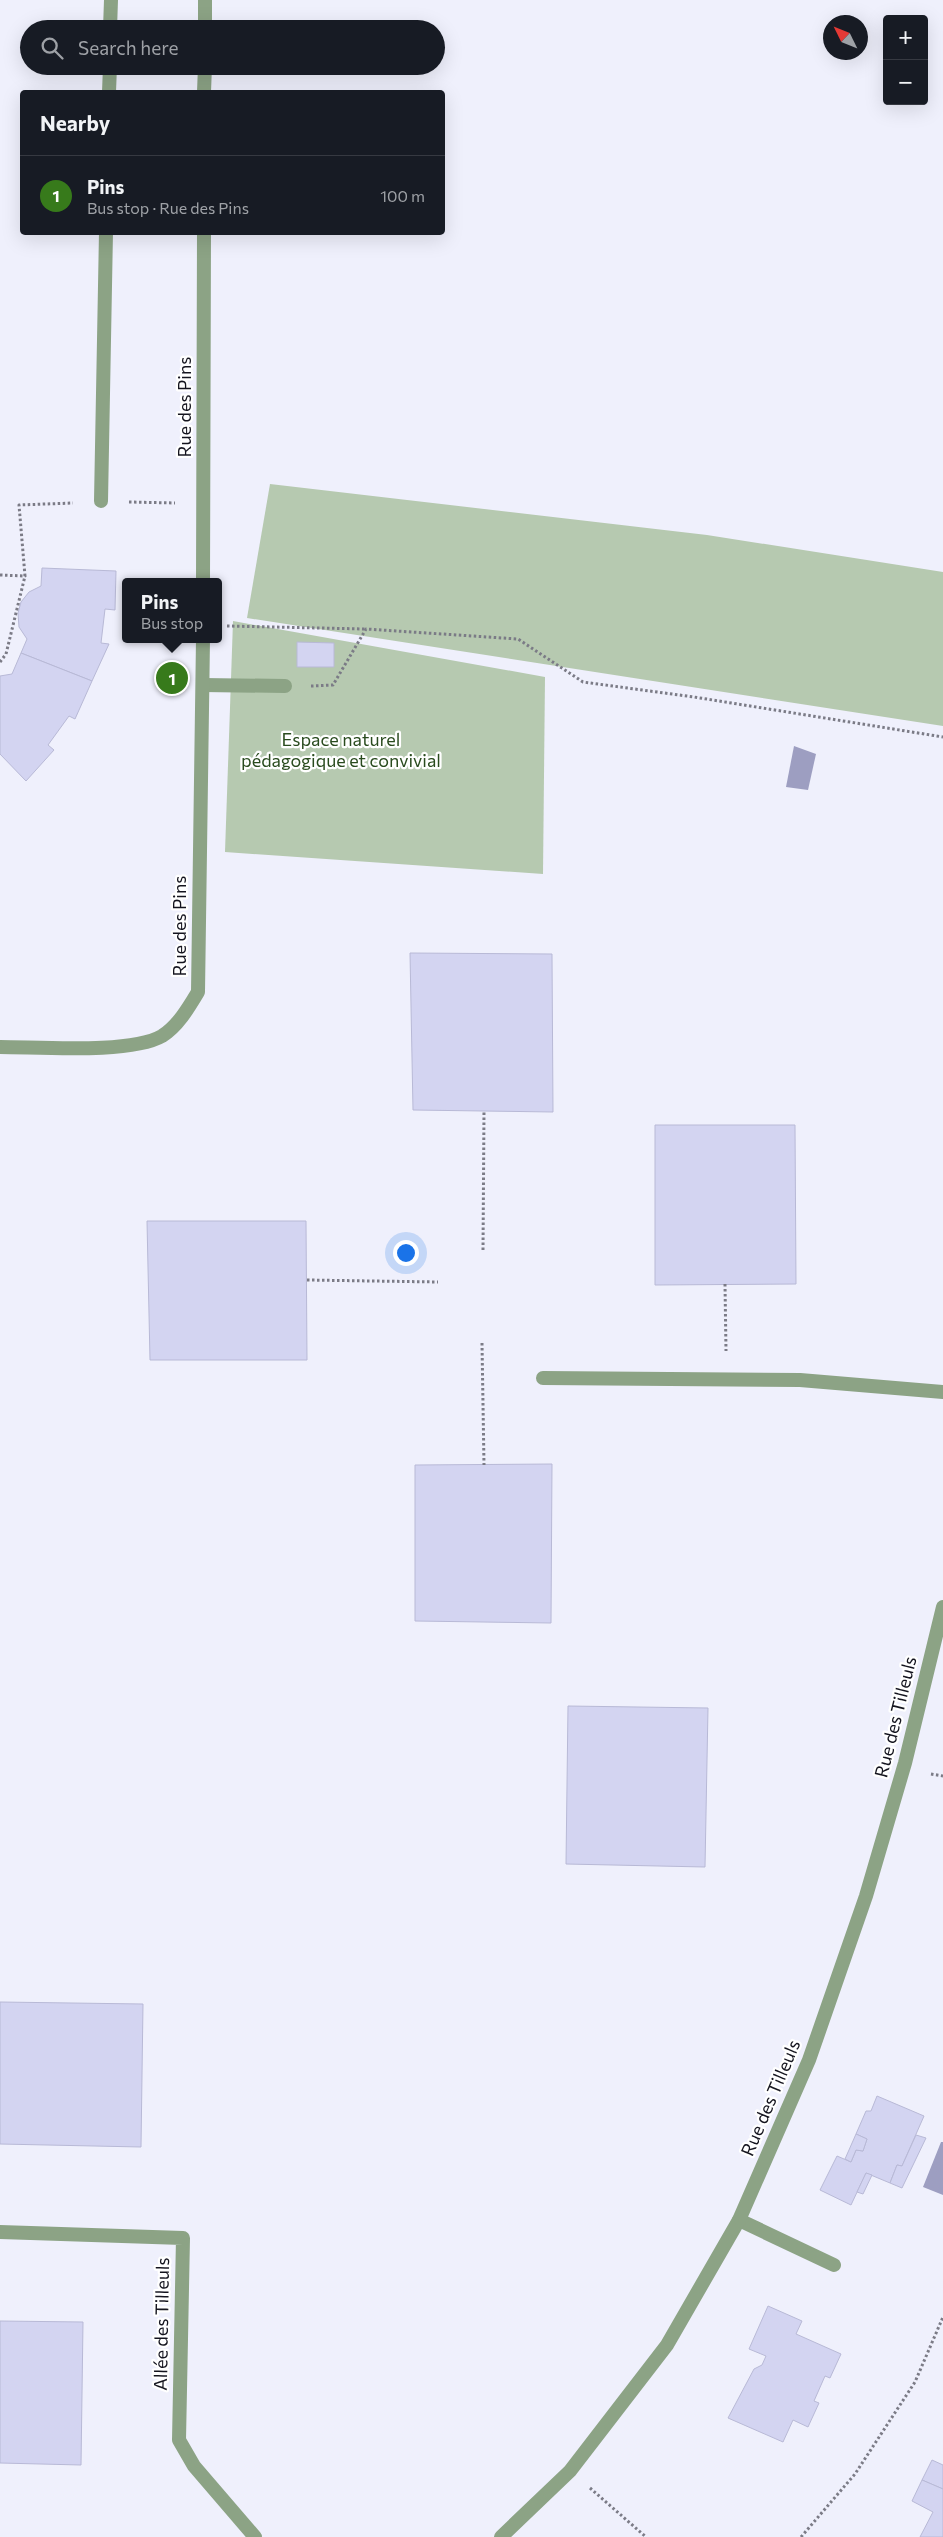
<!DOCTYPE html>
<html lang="en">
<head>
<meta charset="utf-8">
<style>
	:root { --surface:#171b24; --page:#242831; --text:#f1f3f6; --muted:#9ea1a6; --line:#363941; --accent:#377a1b }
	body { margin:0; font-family:Commissioner,sans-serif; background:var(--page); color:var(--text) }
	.controls { position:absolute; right:15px; top:15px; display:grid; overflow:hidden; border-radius:5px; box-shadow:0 5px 20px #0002 }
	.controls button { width:45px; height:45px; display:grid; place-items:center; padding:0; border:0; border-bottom:1px solid var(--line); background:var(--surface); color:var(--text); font:25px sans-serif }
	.compass { position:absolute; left:823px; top:15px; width:45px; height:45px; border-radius:50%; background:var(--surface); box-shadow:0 5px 20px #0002; rotate:313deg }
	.you { position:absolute; left:405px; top:1252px; width:18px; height:18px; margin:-12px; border:4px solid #fff; border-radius:50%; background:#1a73e8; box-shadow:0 0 0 8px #1a73e833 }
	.badge { display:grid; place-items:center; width:32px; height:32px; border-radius:50%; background:var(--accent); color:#fff; font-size:16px; font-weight:700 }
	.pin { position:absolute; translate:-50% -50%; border:2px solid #fff; box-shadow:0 1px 5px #0006 }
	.popup { position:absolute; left:122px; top:578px; width:100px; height:65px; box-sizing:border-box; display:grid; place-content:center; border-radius:5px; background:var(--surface); filter:drop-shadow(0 1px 4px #0005); font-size:16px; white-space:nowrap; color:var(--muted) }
	.popup b { font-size:19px; color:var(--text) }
	.popup::after { content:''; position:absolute; left:50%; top:100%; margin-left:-10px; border:10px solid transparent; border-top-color:var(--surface) }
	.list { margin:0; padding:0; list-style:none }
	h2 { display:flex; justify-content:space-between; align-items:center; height:65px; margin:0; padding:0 20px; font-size:21px }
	h2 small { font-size:16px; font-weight:400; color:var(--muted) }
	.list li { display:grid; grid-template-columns:32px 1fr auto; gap:15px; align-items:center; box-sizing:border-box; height:80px; padding:0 20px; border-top:1px solid var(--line) }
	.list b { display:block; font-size:19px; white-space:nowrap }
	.list p { margin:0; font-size:16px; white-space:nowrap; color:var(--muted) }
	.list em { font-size:16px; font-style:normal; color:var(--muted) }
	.icon { flex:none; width:28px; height:28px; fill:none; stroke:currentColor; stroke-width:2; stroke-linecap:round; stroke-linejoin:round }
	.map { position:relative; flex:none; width:943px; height:2537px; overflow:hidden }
	.search { position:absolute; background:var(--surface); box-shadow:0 5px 20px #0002; left:20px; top:20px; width:425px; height:55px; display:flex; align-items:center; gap:12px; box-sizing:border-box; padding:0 18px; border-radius:28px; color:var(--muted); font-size:19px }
	.panel { position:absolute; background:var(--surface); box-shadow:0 5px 20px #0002; left:20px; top:90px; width:425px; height:145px; border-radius:5px }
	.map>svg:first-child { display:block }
	.green { fill:#b6c9b0 }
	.water { fill:#9d9ec1 }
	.building { fill:#d3d4f1; stroke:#b8b9d6 }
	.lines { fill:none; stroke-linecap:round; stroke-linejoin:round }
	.path { stroke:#7b7b86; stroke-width:3; stroke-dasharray:2.5 2.5; stroke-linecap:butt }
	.service { stroke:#8ca385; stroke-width:14 }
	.minor { stroke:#8ca385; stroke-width:14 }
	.labels { text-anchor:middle; stroke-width:4.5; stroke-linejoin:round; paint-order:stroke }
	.street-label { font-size:18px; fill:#14141e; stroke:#fff }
	.park-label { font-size:18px; fill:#294b1e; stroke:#fff }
</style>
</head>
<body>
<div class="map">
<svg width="943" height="2537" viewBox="0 0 943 2537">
	<rect width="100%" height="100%" fill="#eff0fc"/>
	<g class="green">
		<path d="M270 484 707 535 943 572V726L247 618Z"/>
		<path d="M233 621 545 677 543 874 225 852Z"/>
	</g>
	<g class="water">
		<path d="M794 746 816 754 808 790 786 787Z"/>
		<path d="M941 2142H943V2195L923 2187Z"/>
	</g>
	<g class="building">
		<path d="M42 568 116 571 115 610 105 609 101 643 109 644 92 681 21 653 27 639 19 627 18 613 21 602 29 592 41 586Z"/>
		<path d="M297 642 334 643V667H297Z"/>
		<path d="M21 653 92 681 75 719 69 716 48 745 54 750 26 781 0 754V676L12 674Z"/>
		<path d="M410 953 552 954 553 1112 413 1110Z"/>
		<path d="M655 1125H795L796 1284 655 1285Z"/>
		<path d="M147 1221H306L307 1360H150Z"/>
		<path d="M552 1464 551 1623 415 1621V1465Z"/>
		<path d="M568 1706 708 1708 705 1867 566 1864Z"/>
		<path d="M0 2002 143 2004 141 2147 0 2144Z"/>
		<path d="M877 2096 924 2116 902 2166 897 2165 890 2183 866 2173 851 2205 820 2190 837 2156 851 2162 856 2150 863 2151 867 2139 856 2134 866 2111H871Z"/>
		<path d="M856 2134 867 2139 863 2151 856 2150 851 2162 845 2159Z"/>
		<path d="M916 2135 926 2138 902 2188 890 2183 897 2165 902 2166Z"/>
		<path d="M866 2173 872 2175 863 2194 857 2192Z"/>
		<path d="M768 2306 802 2321 796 2334 841 2354 830 2378 825 2376 814 2401 819 2403 808 2427 793 2420 783 2442 728 2418 754 2369 762 2365 766 2356 749 2349Z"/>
		<path d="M0 2321 83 2322 81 2465 0 2463Z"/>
		<path d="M932 2460 943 2465V2489L922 2480Z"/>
		<path d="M922 2480 943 2489V2537H920L933 2512 912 2501Z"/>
	</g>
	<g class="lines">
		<g class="path">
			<path d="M129 502 175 503"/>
			<path d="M0 575 25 576 19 505 73 503"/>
			<path d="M227 626 365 629"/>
			<path d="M0 662 6 654 25 576"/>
			<path d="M311 686 333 685 366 629 518 639 583 682 694 697 943 737"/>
			<path d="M483 1250 484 1111"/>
			<path d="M307 1280 438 1282"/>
			<path d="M725 1284 726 1351"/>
			<path d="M482 1343 484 1465"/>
			<path d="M931 1774 943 1776"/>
			<path d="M590 2488 646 2537"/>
			<path d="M801 2537 855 2474 915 2382 943 2317"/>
		</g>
		<g class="service">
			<path d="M110 29 111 0"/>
			<path d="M109 92 110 66"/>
			<path d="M101 501 106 232"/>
			<path d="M203 685 285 686"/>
			<path d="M543 1378 800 1380 943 1392"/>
			<path d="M739 2220 834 2265"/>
			<path d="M0 2232 183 2238 179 2440 194 2466 255 2537"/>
		</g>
		<g class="minor">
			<path d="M205 29V0"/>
			<path d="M204 92 205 66"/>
			<path d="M203 582 204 232"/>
			<path d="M0 1047C39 1047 131 1054 162 1036 178 1026 189 1007 198 992L203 639"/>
			<path d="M501 2537 570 2471 667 2345 739 2220 809 2060 866 1896 905 1763 943 1607"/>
		</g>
	</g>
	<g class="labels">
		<g class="street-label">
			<text transform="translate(185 407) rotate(-90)" y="6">Rue des Pins</text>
			<text transform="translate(180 926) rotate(-90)" y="6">Rue des Pins</text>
			<text transform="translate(896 1717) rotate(-76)" y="6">Rue des Tilleuls</text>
			<text transform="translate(771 2098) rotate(-67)" y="6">Rue des Tilleuls</text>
			<text transform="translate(162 2324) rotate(-89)" y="6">Allée des Tilleuls</text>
		</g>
		<g class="park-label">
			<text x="341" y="746">Espace naturel<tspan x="341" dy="21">pédagogique et convivial</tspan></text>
		</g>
	</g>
</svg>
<div class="controls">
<button>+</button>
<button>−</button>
</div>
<svg class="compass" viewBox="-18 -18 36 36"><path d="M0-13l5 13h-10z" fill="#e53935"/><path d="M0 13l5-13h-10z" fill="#9ea1a6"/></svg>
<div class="you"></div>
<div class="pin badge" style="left:172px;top:678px">1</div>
<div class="popup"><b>Pins</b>Bus stop</div>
<div class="search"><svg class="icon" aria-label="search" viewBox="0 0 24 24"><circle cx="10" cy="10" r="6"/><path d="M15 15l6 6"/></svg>Search here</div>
<section class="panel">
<h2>Nearby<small></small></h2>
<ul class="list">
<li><span class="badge">1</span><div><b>Pins</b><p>Bus stop · Rue des Pins</p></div><em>100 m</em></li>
</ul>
</section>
</div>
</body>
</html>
